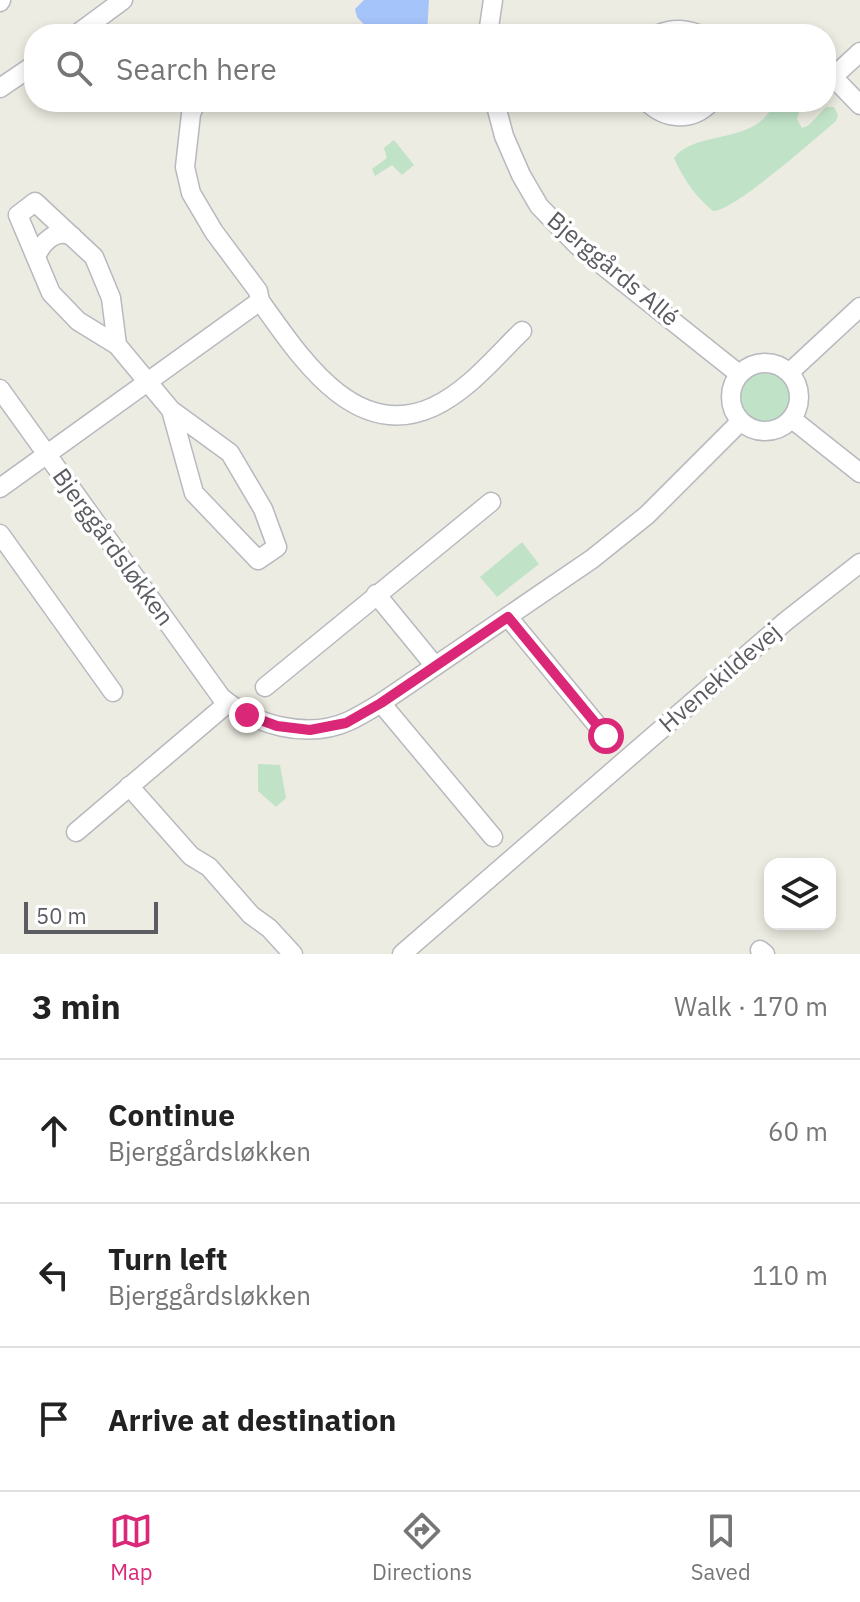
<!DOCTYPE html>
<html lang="en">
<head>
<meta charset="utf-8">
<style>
	:root { --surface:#fff; --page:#f2f2f2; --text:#222; --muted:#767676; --line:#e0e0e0; --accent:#db2777 }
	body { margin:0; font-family:"IBM Plex Sans",sans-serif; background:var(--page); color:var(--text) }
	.controls { position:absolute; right:24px; bottom:24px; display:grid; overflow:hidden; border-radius:16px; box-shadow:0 4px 12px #0003 }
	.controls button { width:72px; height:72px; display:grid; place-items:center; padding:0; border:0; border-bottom:2px solid var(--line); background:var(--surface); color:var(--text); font:40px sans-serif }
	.scale { position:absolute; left:24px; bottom:20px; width:134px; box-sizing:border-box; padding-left:8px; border:4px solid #5a5c62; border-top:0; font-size:22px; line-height:28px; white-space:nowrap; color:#5a5c62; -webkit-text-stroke:6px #fff; paint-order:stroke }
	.stop { position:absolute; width:24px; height:24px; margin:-18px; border:6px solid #db2777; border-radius:50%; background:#fff }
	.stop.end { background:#db2777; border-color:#fff; box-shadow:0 2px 8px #0008 }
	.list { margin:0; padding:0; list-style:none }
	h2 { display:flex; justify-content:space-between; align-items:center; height:104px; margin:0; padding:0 32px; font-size:34px }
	h2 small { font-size:26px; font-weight:400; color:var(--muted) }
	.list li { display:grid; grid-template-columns:52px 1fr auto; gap:24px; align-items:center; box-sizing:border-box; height:144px; padding:0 32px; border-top:2px solid var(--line) }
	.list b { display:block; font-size:30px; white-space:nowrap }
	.list p { margin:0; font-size:26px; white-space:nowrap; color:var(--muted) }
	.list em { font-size:26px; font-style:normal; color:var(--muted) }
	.icon { flex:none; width:44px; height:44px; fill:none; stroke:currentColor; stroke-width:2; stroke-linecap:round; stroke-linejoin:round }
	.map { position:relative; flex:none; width:860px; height:954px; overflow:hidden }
	.search { position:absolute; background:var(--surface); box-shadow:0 4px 12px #0003; left:24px; right:24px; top:24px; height:88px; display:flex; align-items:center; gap:20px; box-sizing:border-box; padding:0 28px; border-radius:32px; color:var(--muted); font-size:30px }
	.sheet { height:536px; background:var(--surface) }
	nav { display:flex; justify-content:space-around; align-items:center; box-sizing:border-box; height:112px; border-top:2px solid var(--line); background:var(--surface); font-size:22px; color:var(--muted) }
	nav a { display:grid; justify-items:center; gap:4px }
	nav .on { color:var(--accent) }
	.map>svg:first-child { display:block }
	.green { fill:#c0e3c7 }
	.water { fill:#a5c4fa }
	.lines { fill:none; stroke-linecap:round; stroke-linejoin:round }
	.minor-casing { stroke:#b7b9be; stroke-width:21 }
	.minor { stroke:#fff; stroke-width:18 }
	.route { stroke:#db2777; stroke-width:10 }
	.labels { text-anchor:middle; stroke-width:7; stroke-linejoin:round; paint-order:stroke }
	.street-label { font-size:24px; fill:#5a5c62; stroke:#fff }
</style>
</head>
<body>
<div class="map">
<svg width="860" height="954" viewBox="0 0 860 954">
	<rect width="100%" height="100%" fill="#ecece2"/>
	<g class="green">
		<path d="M774 102H802L797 119 802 128 809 125 826 107H834L838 115 836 121C816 138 734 211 713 211 695 196 684 180 674 158 695 129 759 146 774 102Z"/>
		<path d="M394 140 414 165 402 175 392 165 375 176 372 169 387 158 384 148Z"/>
		<circle cx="765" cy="396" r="26"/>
		<path d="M522 542 539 564 497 597 480 577Z"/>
		<path d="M258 764 280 765 286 798 276 807 258 791Z"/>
	</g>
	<path class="water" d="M364 0H429L427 34H373L357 17 355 9Z"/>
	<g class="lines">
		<defs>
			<g id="minor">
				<path d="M0 2 1 0"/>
				<path d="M77 34 123 0"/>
				<path d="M488 34 493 0"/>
				<path d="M659 34C673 28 685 29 698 34"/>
				<path d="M860 52 833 77 860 105"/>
				<path d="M0 88 34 65"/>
				<path d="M196 102 191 114 185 167 191 193 214 232 258 291 260 301"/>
				<path d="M495 102 504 136 521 175 539 206 577 245 739 374"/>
				<path d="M647 102C666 120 692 122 711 102"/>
				<path d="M36 257C42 242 56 228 72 236"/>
				<path d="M117 345 78 321 51 293 18 215 35 202 94 257 111 298 117 345 171 410 230 453 263 509 277 547 258 560 194 493 171 410"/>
				<circle cx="765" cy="397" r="34"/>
				<path d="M790 372 860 307"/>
				<path d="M0 389 221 697C254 725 307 740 349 721 360 716 371 709 381 703L592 559 647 515 740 422"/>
				<path d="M792 419 860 473"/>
				<path d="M0 488 260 301C299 355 354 443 433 407 468 391 495 357 522 331"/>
				<path d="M0 534 113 692"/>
				<path d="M376 594 435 666"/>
				<path d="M508 617 606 736"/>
				<path d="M265 687 491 502"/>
				<path d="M381 703 493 837"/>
				<path d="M129 786 191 856 209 867 251 915 269 928 293 954"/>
				<path d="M76 832 228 703"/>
				<path d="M760 950 765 954"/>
				<path d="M402 954 786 621 860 563"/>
			</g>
		</defs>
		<use href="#minor" class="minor-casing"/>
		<use href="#minor" class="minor"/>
	</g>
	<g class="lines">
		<path class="route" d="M247 715 277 726 310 730 346 723 381 703 508 617 606 736"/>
	</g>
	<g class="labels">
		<g class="street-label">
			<text transform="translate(613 269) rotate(40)" y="8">Bjerggårds Allé</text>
			<text transform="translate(113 547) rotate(54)" y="8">Bjerggårdsløkken</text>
			<text transform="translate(720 678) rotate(-41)" y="8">Hvenekildevej</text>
		</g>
	</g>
</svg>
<div class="controls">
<button><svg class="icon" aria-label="layers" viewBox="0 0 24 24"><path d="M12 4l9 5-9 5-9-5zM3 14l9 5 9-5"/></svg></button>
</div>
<div class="scale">50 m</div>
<div class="stop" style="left:606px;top:736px"></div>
<div class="stop end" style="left:247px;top:715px"></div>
<div class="search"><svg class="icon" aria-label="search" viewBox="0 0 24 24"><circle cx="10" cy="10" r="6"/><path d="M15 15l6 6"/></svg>Search here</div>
</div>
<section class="sheet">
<h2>3 min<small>Walk · 170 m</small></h2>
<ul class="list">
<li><svg class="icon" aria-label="ahead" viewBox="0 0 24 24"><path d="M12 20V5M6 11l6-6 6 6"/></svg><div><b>Continue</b><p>Bjerggårdsløkken</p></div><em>60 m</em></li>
<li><svg class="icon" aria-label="left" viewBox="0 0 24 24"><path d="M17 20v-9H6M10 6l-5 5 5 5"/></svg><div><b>Turn left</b><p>Bjerggårdsløkken</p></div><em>110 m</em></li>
<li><svg class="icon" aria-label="arrive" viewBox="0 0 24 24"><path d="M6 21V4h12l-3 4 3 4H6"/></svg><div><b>Arrive at destination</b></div></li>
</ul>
</section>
<nav>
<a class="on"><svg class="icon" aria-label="map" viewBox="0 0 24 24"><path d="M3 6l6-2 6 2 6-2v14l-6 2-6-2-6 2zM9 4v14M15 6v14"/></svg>Map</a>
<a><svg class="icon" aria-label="directions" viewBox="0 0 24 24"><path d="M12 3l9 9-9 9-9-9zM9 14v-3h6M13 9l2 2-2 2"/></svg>Directions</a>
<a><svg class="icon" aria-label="saved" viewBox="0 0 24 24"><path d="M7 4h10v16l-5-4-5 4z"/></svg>Saved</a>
</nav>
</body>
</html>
